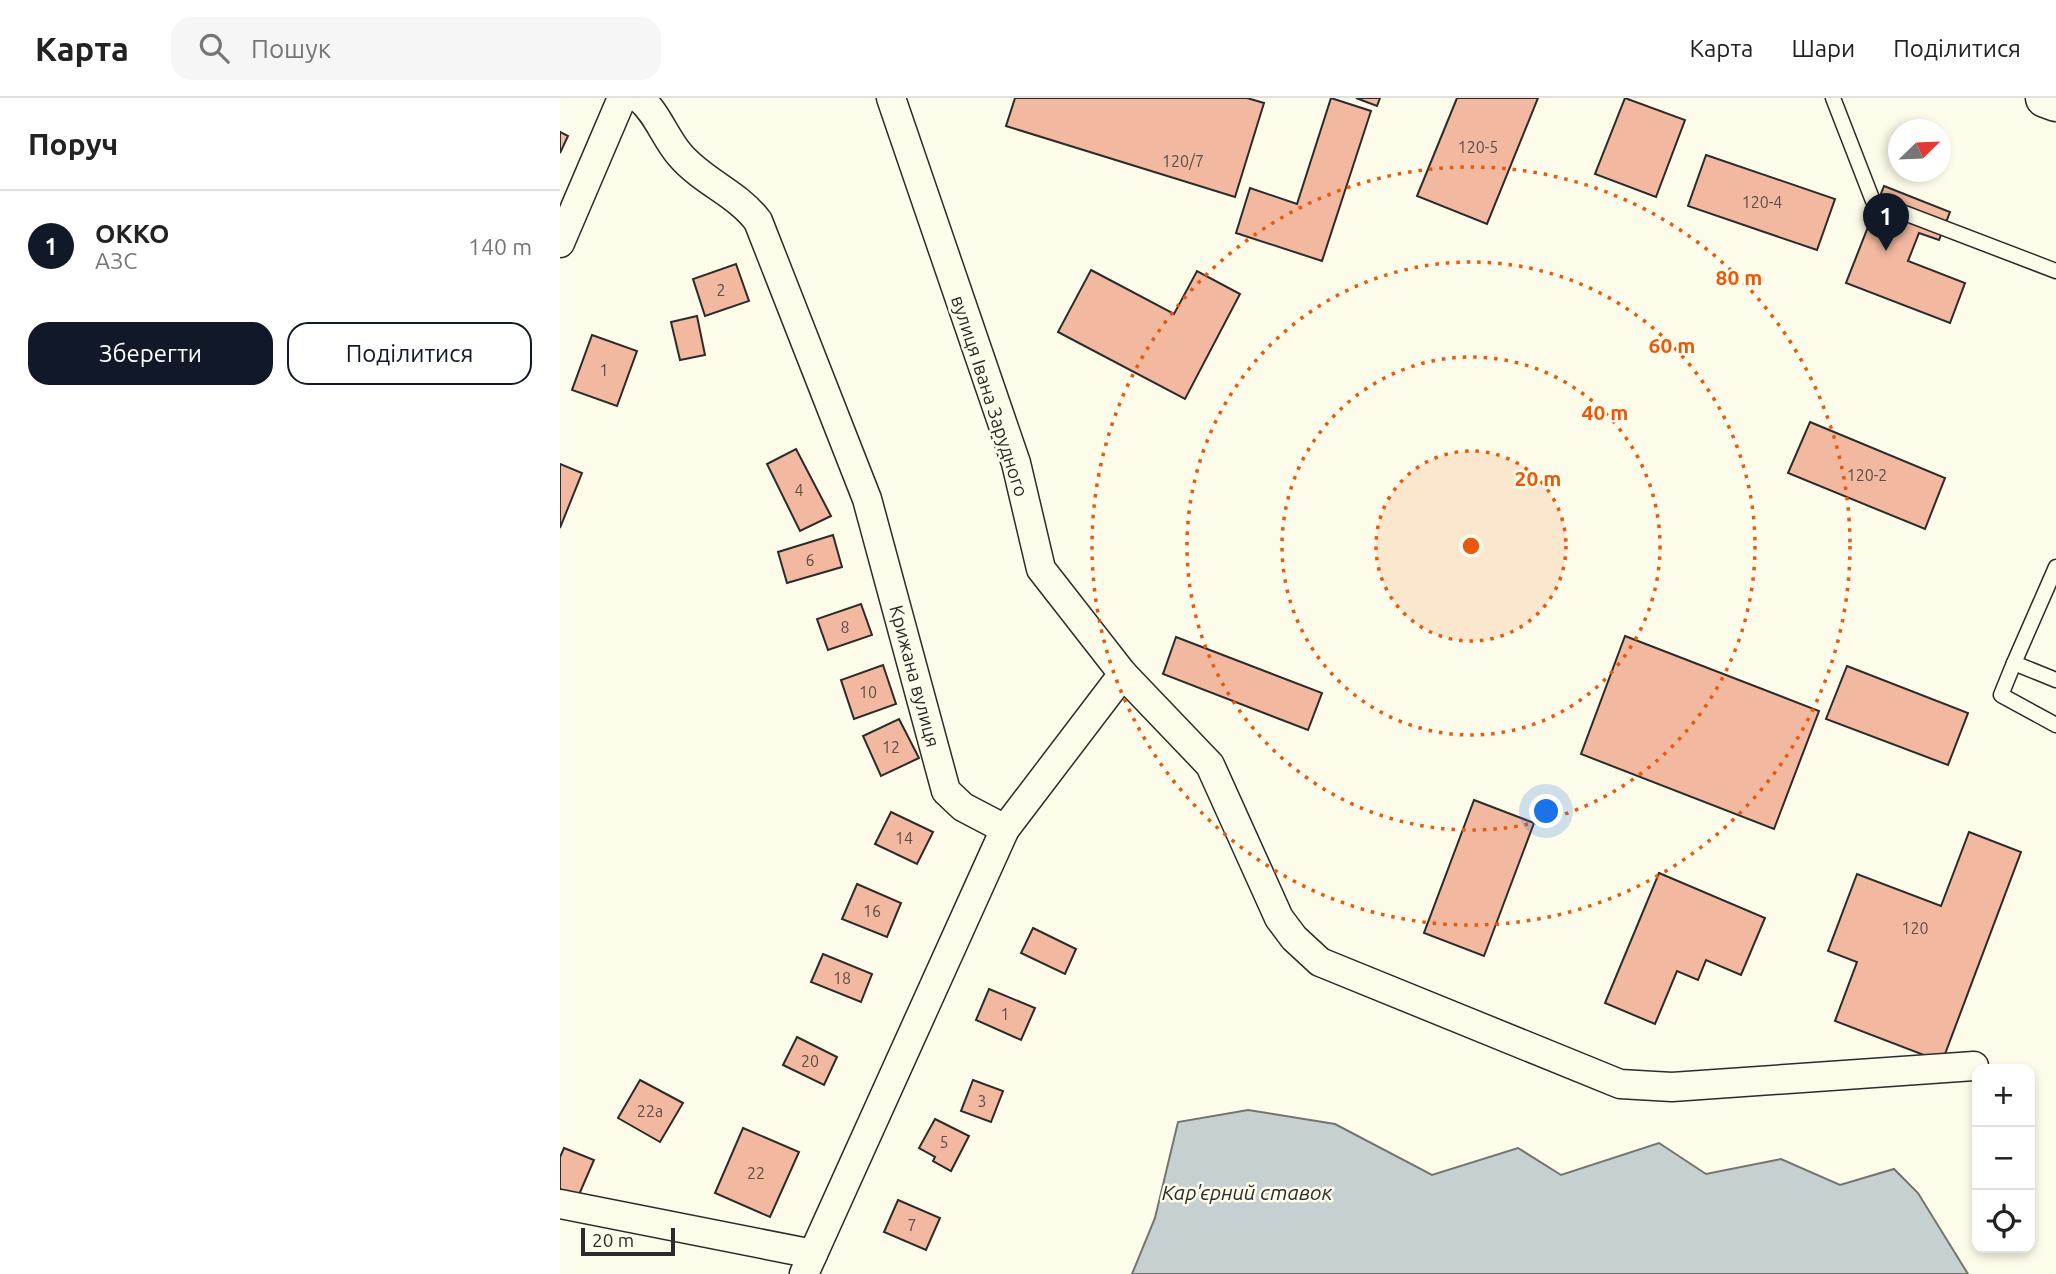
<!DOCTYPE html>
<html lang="uk">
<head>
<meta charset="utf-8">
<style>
	:root { --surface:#fff; --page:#f6f6f6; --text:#222; --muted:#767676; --line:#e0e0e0; --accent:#111827 }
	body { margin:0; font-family:Ubuntu,sans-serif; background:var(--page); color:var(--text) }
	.controls { position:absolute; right:21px; bottom:21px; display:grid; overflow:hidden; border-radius:14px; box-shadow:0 4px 10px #0003 }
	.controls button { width:63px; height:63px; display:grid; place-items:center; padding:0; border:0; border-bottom:2px solid var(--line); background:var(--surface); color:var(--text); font:35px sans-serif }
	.compass { position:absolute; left:1328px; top:21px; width:63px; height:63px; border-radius:50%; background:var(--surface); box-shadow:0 4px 10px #0003; rotate:67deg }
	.scale { position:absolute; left:21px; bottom:18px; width:94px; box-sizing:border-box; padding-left:7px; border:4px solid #2b2b2b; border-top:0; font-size:19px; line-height:24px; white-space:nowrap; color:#2b2b2b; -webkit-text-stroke:5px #fdfbea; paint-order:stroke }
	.you { position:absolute; left:987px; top:714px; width:24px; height:24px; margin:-18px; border:5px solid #fff; border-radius:50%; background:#1a73e8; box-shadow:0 0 0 10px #1a73e833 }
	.badge { display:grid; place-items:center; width:46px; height:46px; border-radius:50%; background:var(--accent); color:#fff; font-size:23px; font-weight:700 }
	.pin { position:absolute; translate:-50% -58px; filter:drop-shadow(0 2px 4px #0008) }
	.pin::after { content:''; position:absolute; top:37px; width:24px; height:21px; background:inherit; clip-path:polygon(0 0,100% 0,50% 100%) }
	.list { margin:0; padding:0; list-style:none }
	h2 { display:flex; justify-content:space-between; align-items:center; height:91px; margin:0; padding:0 28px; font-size:30px }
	h2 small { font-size:23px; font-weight:400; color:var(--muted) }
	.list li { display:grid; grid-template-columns:46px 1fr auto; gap:21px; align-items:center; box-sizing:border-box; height:112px; padding:0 28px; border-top:2px solid var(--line) }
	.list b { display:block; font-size:26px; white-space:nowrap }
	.list p { margin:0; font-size:23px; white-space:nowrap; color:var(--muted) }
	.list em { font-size:23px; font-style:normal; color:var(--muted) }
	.actions { display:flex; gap:14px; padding:21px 28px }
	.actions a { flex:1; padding:16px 0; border:2px solid var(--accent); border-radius:21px; text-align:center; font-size:24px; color:var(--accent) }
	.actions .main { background:var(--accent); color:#fff }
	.icon { flex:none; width:38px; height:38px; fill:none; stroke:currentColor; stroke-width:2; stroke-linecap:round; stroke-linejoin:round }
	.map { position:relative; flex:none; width:1496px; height:1176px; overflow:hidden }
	header { display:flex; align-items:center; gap:42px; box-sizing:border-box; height:98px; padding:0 35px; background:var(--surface); border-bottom:2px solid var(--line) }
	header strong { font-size:33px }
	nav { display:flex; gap:38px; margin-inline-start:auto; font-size:24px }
	.search { width:490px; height:63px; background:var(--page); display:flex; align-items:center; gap:18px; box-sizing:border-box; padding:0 24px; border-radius:21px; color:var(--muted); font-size:26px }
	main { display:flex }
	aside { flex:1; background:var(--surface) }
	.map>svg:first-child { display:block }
	.water { fill:#c7d0d0; stroke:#74746e; stroke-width:2 }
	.building { fill:#f2b8a0; stroke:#2b2b2b; stroke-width:2 }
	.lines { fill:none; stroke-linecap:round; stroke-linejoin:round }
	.service-casing { stroke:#2b2b2b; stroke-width:17 }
	.minor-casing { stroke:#2b2b2b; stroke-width:31 }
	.primary-casing { stroke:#2b2b2b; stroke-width:41 }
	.service { stroke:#fdfbea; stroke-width:14 }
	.minor { stroke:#fdfbea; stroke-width:28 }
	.primary { stroke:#fdfbea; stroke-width:38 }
	.ring { fill:none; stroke:#e8590c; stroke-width:3.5; stroke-dasharray:3.5 7 }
	.labels { text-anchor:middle; stroke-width:5; stroke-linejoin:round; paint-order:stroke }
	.number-label { font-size:16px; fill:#5d4e48 }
	.street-label { font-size:19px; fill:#2b2b2b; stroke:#fdfbea }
	.water-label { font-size:21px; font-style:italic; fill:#2b2b2b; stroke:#fdfbea }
	.centre { fill:#e8590c; stroke:#fdfbea; stroke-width:3.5 }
	.ring-label { font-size:21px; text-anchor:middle; font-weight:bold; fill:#e8590c; stroke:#fdfbea; stroke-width:5; stroke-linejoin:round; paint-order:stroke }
</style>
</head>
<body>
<header>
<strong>Карта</strong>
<div class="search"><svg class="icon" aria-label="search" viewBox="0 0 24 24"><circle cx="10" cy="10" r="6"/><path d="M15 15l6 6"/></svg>Пошук</div>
<nav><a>Карта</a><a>Шари</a><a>Поділитися</a></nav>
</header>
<main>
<aside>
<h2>Поруч<small></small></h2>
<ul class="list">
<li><span class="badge">1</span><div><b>ОККО</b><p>АЗС</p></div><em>140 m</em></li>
</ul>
<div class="actions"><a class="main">Зберегти</a><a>Поділитися</a></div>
</aside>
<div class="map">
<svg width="1496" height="1176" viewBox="0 0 1496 1176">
	<rect width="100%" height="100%" fill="#fdfbea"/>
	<path class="water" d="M688 1012 775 1026 872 1077 958 1050 1001 1077 1099 1045 1146 1076 1221 1061 1280 1087 1334 1071 1358 1095 1408 1176H572L595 1120 618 1024Z"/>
	<g class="building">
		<path d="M455 0H687L704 5 675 99 446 28Z"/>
		<path d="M771 0 811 13 762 163 676 135 690 90 737 106Z"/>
		<path d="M796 0H820L817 8Z"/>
		<path d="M897 0H978L927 126 857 98Z"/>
		<path d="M1065 0 1125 22 1096 99 1035 76Z"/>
		<path d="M0 34 8 38 0 55Z"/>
		<path d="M1146 57 1275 101 1257 152 1128 108Z"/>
		<path d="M1324 88 1390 114 1379 142 1359 135 1348 163 1405 185 1390 225 1286 185Z"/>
		<path d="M176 166 189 203 145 218 133 181Z"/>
		<path d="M531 172 614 216 637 173 680 196 625 301 498 234Z"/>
		<path d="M137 218 145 257 120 262 111 224Z"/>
		<path d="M32 237 77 253 57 308 12 292Z"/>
		<path d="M1250 324 1385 380 1365 431 1228 375Z"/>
		<path d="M236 351 271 418 240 433 207 366Z"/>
		<path d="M0 366 22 375 0 430Z"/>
		<path d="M273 437 282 469 227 485 218 454Z"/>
		<path d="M301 506 312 537 268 552 257 521Z"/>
		<path d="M1065 538 1259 613 1214 731 1021 656Z"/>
		<path d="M616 539 762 595 748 632 603 576Z"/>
		<path d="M323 567 336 606 294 621 281 582Z"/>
		<path d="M1287 568 1408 615 1388 667 1266 621Z"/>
		<path d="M339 621 359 660 321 678 303 638Z"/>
		<path d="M914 702 974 725 924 858 864 835Z"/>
		<path d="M331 714 373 734 357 766 315 746Z"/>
		<path d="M1409 734 1461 754 1382 964 1275 923 1297 864 1268 853 1297 776 1381 808Z"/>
		<path d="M1099 775 1205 820 1181 877 1146 862 1138 882 1117 873 1095 926 1045 905Z"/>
		<path d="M297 786 341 805 327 839 282 821Z"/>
		<path d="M473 830 516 851 505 876 461 855Z"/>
		<path d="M263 856 312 876 301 904 251 884Z"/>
		<path d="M429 891 475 910 461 942 416 922Z"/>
		<path d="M237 939 277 959 264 987 223 967Z"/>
		<path d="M80 982 123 1005 100 1044 58 1020Z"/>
		<path d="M413 982 443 993 431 1024 401 1013Z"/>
		<path d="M375 1021 409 1038 391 1073 373 1063 375 1059 359 1050Z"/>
		<path d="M183 1030 239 1054 210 1119 155 1095Z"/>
		<path d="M4 1050 34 1062 18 1099 0 1091V1059Z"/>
		<path d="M338 1102 380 1120 366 1152 324 1134Z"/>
	</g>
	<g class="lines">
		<defs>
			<g id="service">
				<path d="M1273 0 1313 103 1496 173"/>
				<path d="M1496 469 1454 565 1496 582"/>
				<path d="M1454 565 1441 597 1496 627"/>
			</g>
			<g id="minor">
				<path d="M79 0C97 14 105 40 120 57 143 84 177 95 198 123L307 401 386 693 403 709 445 731 244 1176"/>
				<path d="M331 0 456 365 481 471 563 576 650 667 719 820 734 840 760 864 1060 986 1112 989 1414 968"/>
				<path d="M0 145 62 0"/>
				<path d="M445 731 563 576"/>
				<path d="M0 1106 253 1156"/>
			</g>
			<path id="primary" d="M1485 0 1496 4"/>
		</defs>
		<use href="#service" class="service-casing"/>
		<use href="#minor" class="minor-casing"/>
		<use href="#primary" class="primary-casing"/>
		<use href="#service" class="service"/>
		<use href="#minor" class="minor"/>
		<use href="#primary" class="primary"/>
	</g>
	<circle cx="911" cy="448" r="95" fill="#e8590c" fill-opacity=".12"/>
	<g class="ring">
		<circle cx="911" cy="448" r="95"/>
		<circle cx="911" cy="448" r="189"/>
		<circle cx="911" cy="448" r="284"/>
		<circle cx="911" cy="448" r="379"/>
	</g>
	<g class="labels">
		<g class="number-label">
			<text x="918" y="55">120-5</text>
			<text x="623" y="69">120/7</text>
			<text x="1202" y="110">120-4</text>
			<text x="161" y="198">2</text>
			<text x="44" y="278">1</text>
			<text x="1307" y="383">120-2</text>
			<text x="239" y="398">4</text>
			<text x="250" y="468">6</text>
			<text x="285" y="535">8</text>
			<text x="308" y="600">10</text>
			<text x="331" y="655">12</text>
			<text x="344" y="746">14</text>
			<text x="312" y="819">16</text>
			<text x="1355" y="836">120</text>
			<text x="282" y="886">18</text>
			<text x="445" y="922">1</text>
			<text x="250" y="969">20</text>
			<text x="422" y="1009">3</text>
			<text x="90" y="1019">22а</text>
			<text x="384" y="1050">5</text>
			<text x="196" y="1081">22</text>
			<text x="352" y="1133">7</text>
		</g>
		<g class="street-label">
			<text transform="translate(430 298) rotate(72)" y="7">вулиця Івана Зарудного</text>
			<text transform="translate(355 578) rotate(75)" y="7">Крижана вулиця</text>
		</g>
		<g class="water-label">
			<text x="687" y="1102">Кар'єрний ставок</text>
		</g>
	</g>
	<circle cx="911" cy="448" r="10" class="centre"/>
	<g class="ring-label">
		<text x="1179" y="187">80 m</text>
		<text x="1112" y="255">60 m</text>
		<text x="1045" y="322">40 m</text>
		<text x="978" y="388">20 m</text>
	</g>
</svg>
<div class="controls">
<button>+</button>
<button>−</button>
<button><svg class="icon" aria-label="locate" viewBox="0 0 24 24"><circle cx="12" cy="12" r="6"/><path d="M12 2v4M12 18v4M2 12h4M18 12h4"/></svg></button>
</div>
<svg class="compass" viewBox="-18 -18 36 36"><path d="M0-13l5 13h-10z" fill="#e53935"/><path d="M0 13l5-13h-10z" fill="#767676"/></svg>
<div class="scale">20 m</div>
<div class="you"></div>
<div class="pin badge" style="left:1326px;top:153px">1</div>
</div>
</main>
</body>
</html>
